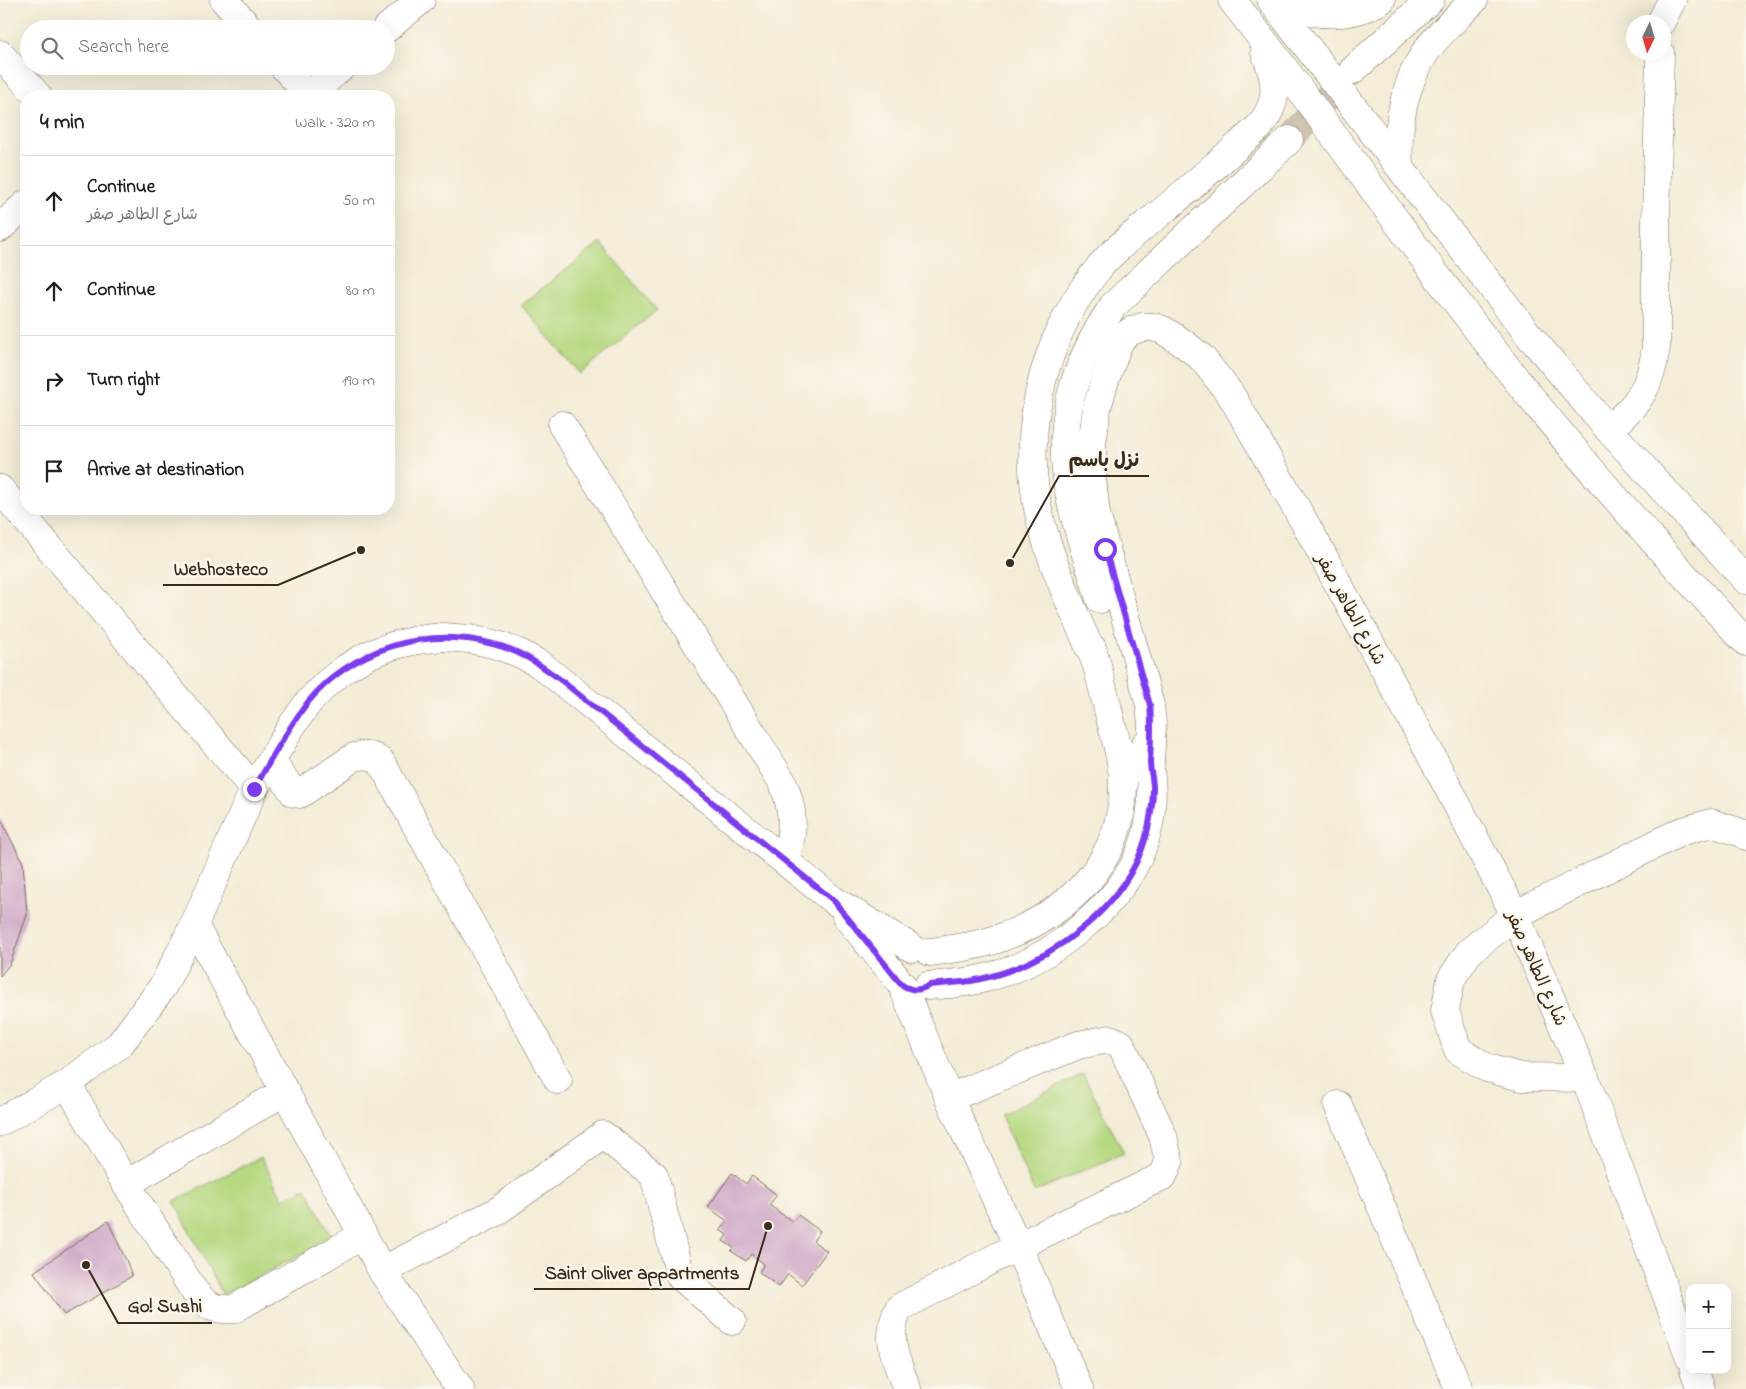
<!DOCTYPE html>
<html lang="en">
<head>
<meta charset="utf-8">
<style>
	:root { --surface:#fff; --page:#f6f6f6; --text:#202124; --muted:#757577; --line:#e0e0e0 }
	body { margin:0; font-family:"Indie Flower","Playpen Sans Arabic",sans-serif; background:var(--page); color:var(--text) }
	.controls { position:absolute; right:15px; bottom:15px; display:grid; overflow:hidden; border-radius:10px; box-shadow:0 5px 20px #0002 }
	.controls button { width:45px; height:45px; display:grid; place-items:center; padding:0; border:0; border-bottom:1px solid var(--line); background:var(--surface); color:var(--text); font:25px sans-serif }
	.compass { position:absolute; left:1626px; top:15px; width:45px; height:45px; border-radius:50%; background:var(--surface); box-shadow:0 5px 20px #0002; rotate:185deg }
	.stop { position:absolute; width:15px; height:15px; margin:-11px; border:4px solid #7c3aed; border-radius:50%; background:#fff }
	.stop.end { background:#7c3aed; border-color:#fff; box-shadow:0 1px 5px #0008 }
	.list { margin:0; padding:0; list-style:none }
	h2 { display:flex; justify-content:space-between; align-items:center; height:65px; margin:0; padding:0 20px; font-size:21px }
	h2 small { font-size:16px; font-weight:400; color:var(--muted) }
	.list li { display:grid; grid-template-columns:32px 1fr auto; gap:15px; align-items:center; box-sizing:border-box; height:90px; padding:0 20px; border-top:1px solid var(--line) }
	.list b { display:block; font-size:19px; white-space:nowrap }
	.list p { margin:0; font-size:16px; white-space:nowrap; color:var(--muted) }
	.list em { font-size:16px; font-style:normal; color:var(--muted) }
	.icon { flex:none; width:28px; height:28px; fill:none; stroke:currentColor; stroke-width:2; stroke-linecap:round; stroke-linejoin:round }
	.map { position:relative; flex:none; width:1746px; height:1389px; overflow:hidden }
	.search { position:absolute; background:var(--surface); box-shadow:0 5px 20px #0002; left:20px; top:20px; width:375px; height:55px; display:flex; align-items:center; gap:12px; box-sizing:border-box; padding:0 18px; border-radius:28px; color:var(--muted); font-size:19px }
	.panel { position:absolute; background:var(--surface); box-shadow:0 5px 20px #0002; left:20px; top:90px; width:375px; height:425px; border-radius:20px }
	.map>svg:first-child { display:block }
	.green { fill:#b5d880; stroke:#78814f }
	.building { fill:#cda4c5 }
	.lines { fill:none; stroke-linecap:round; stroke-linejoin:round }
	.minor-tunnel { stroke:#cec5b1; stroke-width:28; stroke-dasharray:28 14; stroke-linecap:butt }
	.minor-casing { stroke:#7b6e5e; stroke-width:29 }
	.minor { stroke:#fff; stroke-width:28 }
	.route { stroke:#7c3aed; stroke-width:6 }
	.labels { text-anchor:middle; stroke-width:4.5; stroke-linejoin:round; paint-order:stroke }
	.street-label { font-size:18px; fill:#3b2a1e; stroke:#fbf7ec }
	.leader { fill:none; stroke:#3b2a1e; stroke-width:2 }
	.callout-dot { fill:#3b2a1e; stroke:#fbf7ec; stroke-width:2 }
	.callout-label { font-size:19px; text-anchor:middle; font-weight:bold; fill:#3b2a1e; stroke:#fbf7ec; stroke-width:4.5; stroke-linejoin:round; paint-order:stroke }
</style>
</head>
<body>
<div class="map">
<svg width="1746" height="1389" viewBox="0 0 1746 1389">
	<rect width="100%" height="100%" fill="#fbf7ec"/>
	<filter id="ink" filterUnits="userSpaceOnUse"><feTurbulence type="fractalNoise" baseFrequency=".02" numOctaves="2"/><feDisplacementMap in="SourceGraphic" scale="10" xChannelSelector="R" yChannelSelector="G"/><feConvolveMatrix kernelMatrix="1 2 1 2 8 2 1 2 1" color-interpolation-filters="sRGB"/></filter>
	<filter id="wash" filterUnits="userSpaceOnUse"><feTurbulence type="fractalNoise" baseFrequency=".0096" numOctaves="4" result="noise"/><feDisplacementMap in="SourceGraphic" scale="20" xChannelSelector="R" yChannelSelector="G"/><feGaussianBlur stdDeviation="1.12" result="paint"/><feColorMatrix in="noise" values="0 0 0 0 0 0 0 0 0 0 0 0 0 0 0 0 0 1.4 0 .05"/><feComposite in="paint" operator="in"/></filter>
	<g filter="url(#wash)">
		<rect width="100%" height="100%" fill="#f3ecd6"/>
		<g class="green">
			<path d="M600 243 657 310 580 374 521 305Z"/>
			<path d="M1083 1074 1124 1153 1034 1192 1001 1115Z"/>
			<path d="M261 1157 283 1199 306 1188 332 1238 223 1295 174 1201Z"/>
		</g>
		<g id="blocks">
			<g class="building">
				<path d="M0 818 23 863 27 915 10 964 0 976Z"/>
				<path d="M732 1173 746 1184 752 1176 777 1195 769 1205 793 1222 798 1215 820 1231 813 1241 827 1251 802 1285 788 1274 779 1287 759 1272 764 1264 751 1254 746 1261 731 1251 734 1248 723 1241 727 1235 720 1230 727 1221 708 1207Z"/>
				<path d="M108 1221 126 1260 132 1276 64 1315 34 1272Z"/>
			</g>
		</g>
	</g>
	<g filter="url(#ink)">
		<use href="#blocks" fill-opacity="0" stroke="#7b6e5e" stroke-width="1"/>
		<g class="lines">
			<path class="minor-tunnel" d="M1289 140 1353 70"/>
			<defs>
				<g id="minor">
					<path d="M224 0 250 29"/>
					<path d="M1232 0C1322 115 1404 236 1494 351 1573 453 1658 548 1746 642"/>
					<path d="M1271 0 1528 334 1608 429 1746 580"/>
					<path d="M1276 0C1311 16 1347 20 1381 0"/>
					<path d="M1661 22 1672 0"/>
					<path d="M386 29 421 0"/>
					<path d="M0 54 38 96"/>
					<path d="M283 66 309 95 343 66"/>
					<path d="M1353 70 1430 0"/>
					<path d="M1399 166C1397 124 1403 86 1426 51 1438 34 1460 15 1474 0"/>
					<path d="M0 228 26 204"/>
					<path d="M562 425 783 783C794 810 795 833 784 860"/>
					<path d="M1608 429C1639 405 1651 386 1656 347V223L1660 52"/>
					<path d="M0 489 254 789"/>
					<path d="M1100 599C1090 565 1077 531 1070 497 1055 425 1073 365 1113 306L1289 140"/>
					<path d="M1097 665C1075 613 1045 554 1036 498 1023 416 1048 328 1102 264 1119 245 1139 230 1159 214 1193 186 1226 156 1259 127 1280 101 1277 82 1265 52"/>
					<path d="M271 761 294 793 300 794 354 757C366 754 372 755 381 762L558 1080"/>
					<path d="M1150 763 1152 724 1150 705 1096 514 1092 479V444L1097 408 1104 383 1117 347 1122 338 1131 331 1142 327H1153L1163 330 1183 343 1202 358 1231 395 1310 532 1431 755 1515 915 1585 1078 1690 1358"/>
					<path d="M846 916 896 977"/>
					<path d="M930 952C953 949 978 946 1000 938 1070 913 1125 860 1123 781 1123 761 1116 741 1111 722 1105 697 1099 672 1092 648"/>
					<path d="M902 985 949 1098 1018 1246 1079 1389"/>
					<path d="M928 986C949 984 969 983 989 977 1023 968 1055 950 1082 927 1140 879 1165 820 1145 745"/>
					<path d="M1585 1078 1521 1077 1487 1068 1458 1050 1445 1011 1451 979 1469 952 1515 915 1680 832 1711 823 1742 833 1746 836"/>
					<path d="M67 1084 126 1184 195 1292C209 1308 214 1310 234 1309L363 1235 194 925"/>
					<path d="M1338 1105 1459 1389"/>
					<path d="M0 1122 67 1084 120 1044 163 986 194 925 254 789 293 724 308 703 326 684 346 668 368 655 392 646 417 640 443 637 469 639 494 644 519 653 541 665 833 900 912 948"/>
					<path d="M126 1184 284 1092"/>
					<path d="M363 1235 382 1271 460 1389"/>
					<path d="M382 1271 496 1212 603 1135 654 1175 680 1276 732 1321"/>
					<path d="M1694 1370 1701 1389"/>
					<path d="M907 1389C896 1359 884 1339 899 1308L1018 1246 1163 1176 1169 1162 1163 1136 1121 1044 1110 1039 1078 1045 949 1098"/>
				</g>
			</defs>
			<use href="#minor" class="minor-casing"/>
			<use href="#minor" class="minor"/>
		</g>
	</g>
	<g class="lines" filter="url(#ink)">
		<path class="route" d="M254 789C271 760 287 729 308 702 352 649 425 626 493 644 519 650 541 665 562 681L833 900 902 985C907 988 913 991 920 989 924 989 927 986 930 985 946 983 961 983 976 980 1048 965 1125 910 1146 837 1150 821 1153 804 1153 788 1153 779 1150 770 1150 762 1151 742 1152 724 1150 705L1105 549"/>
	</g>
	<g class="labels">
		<g class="street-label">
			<text transform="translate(1351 609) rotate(61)" y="6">شارع الطاهر صفر</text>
			<text transform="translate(1537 968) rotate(66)" y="6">شارع الطاهر صفر</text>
		</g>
	</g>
	<path class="leader" d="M1010 563L1059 476H1149M361 550L278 585H163M768 1226L749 1289H534M86 1265L118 1323H212"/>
	<g class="callout-dot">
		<circle cx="1010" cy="563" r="5"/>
		<circle cx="361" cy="550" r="5"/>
		<circle cx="768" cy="1226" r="5"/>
		<circle cx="86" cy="1265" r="5"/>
	</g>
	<g class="callout-label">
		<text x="1104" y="466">نزل باسم</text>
		<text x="221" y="575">Webhosteco</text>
		<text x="642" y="1279">Saint Oliver appartments</text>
		<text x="165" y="1312">Go! Sushi</text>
	</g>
</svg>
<div class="controls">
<button>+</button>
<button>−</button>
</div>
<svg class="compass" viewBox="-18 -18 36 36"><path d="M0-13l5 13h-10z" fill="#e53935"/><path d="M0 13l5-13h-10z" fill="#757577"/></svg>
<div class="stop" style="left:1105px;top:549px"></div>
<div class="stop end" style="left:254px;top:789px"></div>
<div class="search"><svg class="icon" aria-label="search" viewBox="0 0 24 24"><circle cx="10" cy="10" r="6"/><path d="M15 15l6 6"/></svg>Search here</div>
<section class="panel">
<h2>4 min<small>Walk · 320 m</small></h2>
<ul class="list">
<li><svg class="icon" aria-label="ahead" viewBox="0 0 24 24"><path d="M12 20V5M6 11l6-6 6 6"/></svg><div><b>Continue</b><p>شارع الطاهر صفر</p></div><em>50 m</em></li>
<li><svg class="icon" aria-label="ahead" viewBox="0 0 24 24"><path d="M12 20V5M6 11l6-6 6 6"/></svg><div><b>Continue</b></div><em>80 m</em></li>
<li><svg class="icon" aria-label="right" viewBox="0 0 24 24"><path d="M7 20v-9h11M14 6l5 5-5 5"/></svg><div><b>Turn right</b></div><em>190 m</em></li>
<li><svg class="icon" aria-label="arrive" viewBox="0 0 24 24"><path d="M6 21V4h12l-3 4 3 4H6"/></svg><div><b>Arrive at destination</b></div></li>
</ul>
</section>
</div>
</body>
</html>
